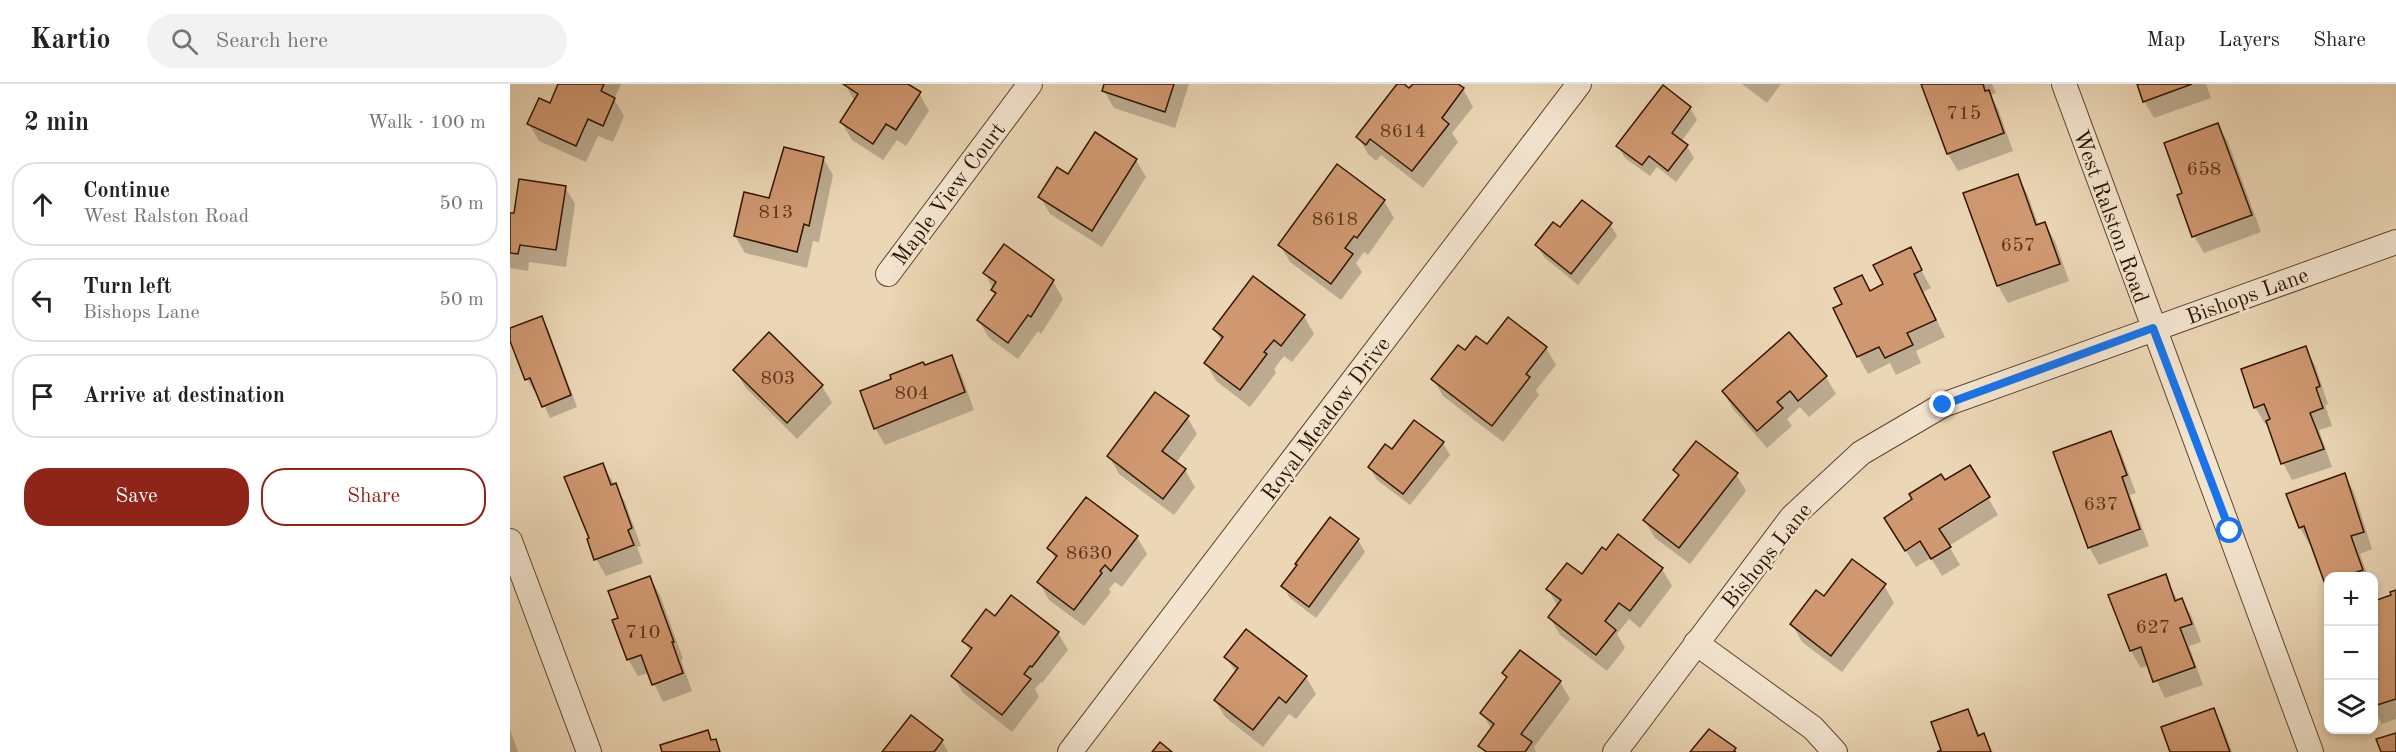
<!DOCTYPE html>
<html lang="en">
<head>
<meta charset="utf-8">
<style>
	:root { --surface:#fff; --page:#f2f2f2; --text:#222; --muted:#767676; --line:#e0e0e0; --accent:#8f2418 }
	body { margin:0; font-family:"Old Standard TT",serif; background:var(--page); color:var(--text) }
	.controls { position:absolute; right:18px; bottom:18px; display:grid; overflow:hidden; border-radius:12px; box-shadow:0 3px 9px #0003 }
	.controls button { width:54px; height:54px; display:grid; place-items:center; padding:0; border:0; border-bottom:2px solid var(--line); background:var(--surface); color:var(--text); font:30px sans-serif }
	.stop { position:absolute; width:18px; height:18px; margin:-14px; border:4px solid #1a73e8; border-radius:50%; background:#fff }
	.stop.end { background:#1a73e8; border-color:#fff; box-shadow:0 2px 6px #0008 }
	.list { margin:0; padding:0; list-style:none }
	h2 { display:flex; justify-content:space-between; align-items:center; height:78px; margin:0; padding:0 24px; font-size:26px }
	h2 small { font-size:20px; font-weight:400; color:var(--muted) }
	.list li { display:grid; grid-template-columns:39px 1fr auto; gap:18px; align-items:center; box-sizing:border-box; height:84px; margin:0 12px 12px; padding:0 12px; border:2px solid var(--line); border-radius:24px }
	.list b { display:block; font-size:22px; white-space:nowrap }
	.list p { margin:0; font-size:20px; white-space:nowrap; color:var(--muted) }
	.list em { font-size:20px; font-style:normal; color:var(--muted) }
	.actions { display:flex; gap:12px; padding:18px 24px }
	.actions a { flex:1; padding:14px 0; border:2px solid var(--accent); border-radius:24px; text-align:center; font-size:21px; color:var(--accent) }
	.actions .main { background:var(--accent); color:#fff }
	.icon { flex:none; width:33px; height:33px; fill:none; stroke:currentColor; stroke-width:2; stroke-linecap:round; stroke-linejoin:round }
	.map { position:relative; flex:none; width:1886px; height:668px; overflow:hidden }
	header { display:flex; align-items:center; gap:36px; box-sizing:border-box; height:84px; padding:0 30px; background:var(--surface); border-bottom:2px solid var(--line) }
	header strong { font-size:28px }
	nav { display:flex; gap:33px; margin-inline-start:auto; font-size:21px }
	.search { width:420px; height:54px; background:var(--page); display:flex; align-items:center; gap:15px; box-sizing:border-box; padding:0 21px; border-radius:33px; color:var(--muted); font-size:22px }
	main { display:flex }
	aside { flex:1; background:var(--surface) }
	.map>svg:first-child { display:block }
	.shadow { fill:#0003 }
	.building { fill:#d09871; stroke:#321500; stroke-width:1.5 }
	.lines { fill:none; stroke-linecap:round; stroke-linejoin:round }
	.street-casing { stroke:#60452d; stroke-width:26 }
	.street { stroke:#f2e4cf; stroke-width:24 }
	.route { stroke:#1a73e8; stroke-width:8 }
	.labels { text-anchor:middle; stroke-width:5; stroke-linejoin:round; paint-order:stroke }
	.number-label { font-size:20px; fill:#5a361c }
	.street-label { font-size:22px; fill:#321500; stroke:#f2e4cf }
</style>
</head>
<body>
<header>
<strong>Kartio</strong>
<div class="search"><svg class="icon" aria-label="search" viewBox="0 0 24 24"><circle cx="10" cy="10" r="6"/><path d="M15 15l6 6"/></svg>Search here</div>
<nav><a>Map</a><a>Layers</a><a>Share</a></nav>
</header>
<main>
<aside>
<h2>2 min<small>Walk · 100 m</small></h2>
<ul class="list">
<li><svg class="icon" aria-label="ahead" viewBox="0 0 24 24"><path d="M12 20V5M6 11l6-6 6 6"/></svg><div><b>Continue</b><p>West Ralston Road</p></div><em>50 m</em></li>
<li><svg class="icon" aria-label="left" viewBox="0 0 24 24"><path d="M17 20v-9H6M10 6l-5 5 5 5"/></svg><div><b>Turn left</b><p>Bishops Lane</p></div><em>50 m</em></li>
<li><svg class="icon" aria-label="arrive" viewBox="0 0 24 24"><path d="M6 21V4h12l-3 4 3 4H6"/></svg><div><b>Arrive at destination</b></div></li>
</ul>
<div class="actions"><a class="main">Save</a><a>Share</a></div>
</aside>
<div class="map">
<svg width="1886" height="668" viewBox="0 0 1886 668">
	<rect width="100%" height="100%" fill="#ebd6b5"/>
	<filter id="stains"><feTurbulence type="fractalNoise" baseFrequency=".00333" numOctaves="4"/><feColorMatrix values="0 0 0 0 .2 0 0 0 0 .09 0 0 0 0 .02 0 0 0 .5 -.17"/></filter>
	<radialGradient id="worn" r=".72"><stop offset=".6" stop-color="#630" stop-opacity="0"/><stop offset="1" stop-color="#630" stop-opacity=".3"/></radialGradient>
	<g class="shadow">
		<path d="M50 0H111L104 15 114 32 103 58 88 52 76 78 29 57 19 40 40 21Z"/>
		<path d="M335 0H395L409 9 419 27 396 62 387 56 373 76 342 56 332 39 345 18Z"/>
		<path d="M596 0H679L665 44 604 24 594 7Z"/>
		<path d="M889 0 900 7 905 0H946L953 5 963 23 942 49 948 58 913 104 871 71 866 77 858 70 848 53Z"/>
		<path d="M1232 0H1271L1257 19Z"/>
		<path d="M1413 0H1482L1486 9 1480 11 1488 25 1503 67 1448 87 1438 70Z"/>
		<path d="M1628 0H1696L1701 14 1644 34 1634 17Z"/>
		<path d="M1153 3 1180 24 1187 36 1171 58 1177 62 1184 74 1166 98 1147 83 1140 92 1115 74 1108 62Z"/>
		<path d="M1708 41 1718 58 1751 148 1694 169 1684 152 1674 110Z"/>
		<path d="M313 74 323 91 309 158 303 157 297 184 235 169 225 152 260 116Z"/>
		<path d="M626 76 636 93 592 163 540 130 530 113 559 92Z"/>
		<path d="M1507 92 1517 109 1529 142 1535 140 1545 157 1559 197 1498 219 1488 202 1455 110Z"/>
		<path d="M55 103 65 120 56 183 19 178 18 187 0 184V130L5 131Z"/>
		<path d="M874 117 884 134 858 171 854 168 846 179 852 188 831 216 780 178 770 161Z"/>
		<path d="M1100 140 1107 152 1068 201 1034 173 1027 161Z"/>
		<path d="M494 163 543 197 553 215 531 250 528 247 508 275 479 254 469 237 486 211 475 189Z"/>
		<path d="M1400 165 1421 204 1413 208 1435 253 1406 267 1411 279 1386 291 1380 279 1358 290 1348 272 1360 208 1375 201Z"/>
		<path d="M794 232 804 250 782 278 774 272 764 285 766 289 740 323 706 297 696 279 712 258 704 245Z"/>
		<path d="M31 234 38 245 67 323 40 334 27 306 24 307 17 295 0 253V246Z"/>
		<path d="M259 250 312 302 322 319 287 355 235 303 225 286Z"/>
		<path d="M978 262 1036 264 1046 281 1026 306 1029 311 993 358 933 312 923 295 955 268Z"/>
		<path d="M1795 264 1805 281 1818 320 1815 321 1822 342 1809 346 1822 383 1782 396 1773 379 1759 339 1755 340 1745 323Z"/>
		<path d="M441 273 451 290 464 326 375 361 365 344 415 283Z"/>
		<path d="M1316 293 1326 310 1299 333 1290 323 1277 335 1282 342 1257 364 1223 325 1213 307Z"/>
		<path d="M677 333 687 350 666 379 675 386 685 403 664 431 609 390 599 372Z"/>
		<path d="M1600 349 1610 366 1626 409 1620 411 1639 462 1589 481 1579 463Z"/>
		<path d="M933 359 940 371 900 421 867 396 860 384 882 367Z"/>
		<path d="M92 380 115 418 131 462 127 463 133 479 96 492 86 475 81 455Z"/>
		<path d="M1165 386 1226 390 1236 407 1180 480 1145 454 1135 437 1169 393Z"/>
		<path d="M1834 391 1844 408 1862 465 1850 470 1858 492H1818V502L1802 460 1800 461 1790 444 1778 411Z"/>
		<path d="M1479 415 1488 431 1439 462 1450 481 1432 492 1421 474 1406 483 1386 451 1404 416 1424 450Z"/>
		<path d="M627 453 637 470 612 503 605 498 599 505 601 508 574 542 539 516 529 498 546 476 539 464Z"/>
		<path d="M848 456 855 468 806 534 780 514 773 502Z"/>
		<path d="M1152 485 1162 502 1130 544 1119 535 1107 550 1115 564 1097 587 1050 551 1040 534 1048 523 1038 505 1072 492Z"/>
		<path d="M1655 492 1668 517 1672 516 1682 533 1691 558 1679 562 1693 601 1655 614 1639 581 1631 584 1621 567 1600 512Z"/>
		<path d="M140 494 150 511 173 575 171 576 182 607 153 618 139 589 128 592 118 575 110 535Z"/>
		<path d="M1374 501 1384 519 1332 588 1292 558 1282 540 1314 514Z"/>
		<path d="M1886 507V635L1872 640 1864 625V519L1883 512Z"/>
		<path d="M486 534 548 549 558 566 532 599 531 598 525 605 529 613 502 648 453 609 443 592 461 569 454 557Z"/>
		<path d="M716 573 796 593 806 610 786 635 779 630 753 663 715 633 705 616 726 589Z"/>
		<path d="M994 590 1050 598 1060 615 1024 663 1026 668H974L970 662 982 646 972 629 997 595Z"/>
		<path d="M1703 626 1713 643 1722 668H1662Z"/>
		<path d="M1458 627 1470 652 1474 651 1483 668H1428L1433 666Z"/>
		<path d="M0 646 8 668H0Z"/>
		<path d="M432 657 438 668H374Z"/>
	</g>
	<g class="building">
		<path d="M48 0H94L91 7 105 14 93 42 78 35 66 62 17 40 29 14 40 19Z"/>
		<path d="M333 0H398L411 8 386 46 376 40 363 60 330 38 348 10Z"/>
		<path d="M594 0H664L655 28 592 7Z"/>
		<path d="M887 0H894L899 4 903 0H948L954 4 932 34 939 40 902 87 860 55 856 61 846 53Z"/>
		<path d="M1411 0H1473L1475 7 1479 6 1494 49 1437 70Z"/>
		<path d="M1627 0H1682L1633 18Z"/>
		<path d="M1153 1 1181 23 1162 49 1178 61 1158 87 1139 72 1132 81 1106 62Z"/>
		<path d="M1708 39 1742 131 1682 153 1667 111 1672 109 1654 59Z"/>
		<path d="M585 48 627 75 582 147 528 113 547 83 558 90Z"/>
		<path d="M274 63 314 73 299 142 294 140 287 168 224 152 234 108 259 114Z"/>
		<path d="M827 80 875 116 847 154 844 152 835 164 843 170 821 200 768 161Z"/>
		<path d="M1508 90 1526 141 1535 138 1550 180 1487 202 1453 109Z"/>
		<path d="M9 95 56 102 46 166 10 161 8 170 0 169V129H4Z"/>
		<path d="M1072 116 1102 139 1061 190 1025 161 1043 138 1050 143Z"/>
		<path d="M494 160 544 196 521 233 518 231 498 259 467 236 486 209 481 206 486 198 473 189Z"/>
		<path d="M1401 163 1412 186 1404 190 1426 236 1397 249 1403 261 1375 274 1369 263 1347 273 1323 224 1332 220 1324 204 1352 191 1360 207 1373 200 1363 181Z"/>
		<path d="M743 192 795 231 771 262 764 256 754 268 757 270 730 306 694 279 713 253 703 245Z"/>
		<path d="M32 232 61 311 32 323 20 294 15 296 0 257V244Z"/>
		<path d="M998 233 1037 263 1016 290 1020 293 982 342 921 295 948 261 955 266 966 252 977 260Z"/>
		<path d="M259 248 313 301 277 339 223 286Z"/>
		<path d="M1279 248 1317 292 1288 317 1280 307 1267 318 1273 324 1247 347 1212 307Z"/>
		<path d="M1796 262 1810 302 1806 304 1813 324 1800 329 1814 365 1771 380 1756 337 1760 335 1754 320 1744 324 1731 285Z"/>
		<path d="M442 271 455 308 364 345 350 307 381 295 380 291 413 278 415 281Z"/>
		<path d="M645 308 679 332 652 367 676 385 653 415 597 372Z"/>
		<path d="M904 336 934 358 893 410 858 383 875 360 882 365Z"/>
		<path d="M1601 347 1617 391 1612 393 1630 445 1578 464 1543 368Z"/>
		<path d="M1186 357 1228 389 1169 464 1133 436 1169 391 1163 386Z"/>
		<path d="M93 379 101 401 106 399 122 444 118 446 124 461 84 476 77 455 79 454 54 393Z"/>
		<path d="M1460 381 1480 413 1429 445 1441 463 1421 475 1410 457 1395 467 1374 434 1402 415 1399 410 1431 390 1435 396Z"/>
		<path d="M1835 389 1854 448 1841 452 1853 486 1835 492H1818V498L1815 500 1794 442 1789 444 1776 410Z"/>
		<path d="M576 413 628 452 601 487 595 481 590 487 592 489 564 526 527 498 547 472 537 464Z"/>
		<path d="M820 433 849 455 799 523 771 502 787 481 785 480Z"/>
		<path d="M1108 450 1153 484 1120 527 1109 519 1095 537 1106 546 1086 571 1038 533 1051 516 1036 505 1057 479 1072 490 1092 463 1096 466Z"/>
		<path d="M1342 475 1376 500 1321 572 1280 540 1306 506 1314 512Z"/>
		<path d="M1656 490 1665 517 1672 514 1682 540 1670 544 1685 583 1643 598 1631 563 1620 567 1598 511Z"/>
		<path d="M140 492 164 558H162L173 589 142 601 131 571 117 576 102 536 108 534 98 507Z"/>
		<path d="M1886 506V615L1864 622V517L1881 511 1880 508Z"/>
		<path d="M501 511 549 548 522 583 520 582 514 590 521 595 492 631 441 592 462 564 452 557 476 525 485 532Z"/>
		<path d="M736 545 797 592 776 619 769 613 743 646 704 616 728 584 714 573Z"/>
		<path d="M1010 566 1051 597 1011 650 1022 658 1015 668H977L968 662 984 640 970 629 997 593 992 589Z"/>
		<path d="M1704 624 1720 668H1660L1651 643Z"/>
		<path d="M1458 625 1468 652 1474 649 1481 668H1427L1431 666 1421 638Z"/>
		<path d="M401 631 433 656 424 668H372Z"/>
		<path d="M1199 645 1226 664 1224 667 1226 668H1180Z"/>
		<path d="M198 646 201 656 206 655 210 668H152L150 661Z"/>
		<path d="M1886 649V668H1871L1866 655Z"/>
		<path d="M650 658 662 668H642Z"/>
	</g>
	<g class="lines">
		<defs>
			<g id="street">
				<path d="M1554 0 1801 668"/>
				<path d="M378 190 520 0"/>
				<path d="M0 457 79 668"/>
				<path d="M1186 559 1303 644 1325 668"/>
				<path d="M560 668 1069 0"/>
				<path d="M1105 668 1282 433 1351 369 1433 321 1886 158"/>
			</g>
		</defs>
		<use href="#street" class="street-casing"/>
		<use href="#street" class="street"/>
	</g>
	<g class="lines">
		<path class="route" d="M1433 321 1643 244 1720 447"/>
	</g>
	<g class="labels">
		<g class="number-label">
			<text x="1454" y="35">715</text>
			<text x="893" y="53">8614</text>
			<text x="1694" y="91">658</text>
			<text x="266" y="134">813</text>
			<text x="825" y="141">8618</text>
			<text x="1508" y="167">657</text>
			<text x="268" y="300">803</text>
			<text x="402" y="315">804</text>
			<text x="1591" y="426">637</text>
			<text x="579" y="475">8630</text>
			<text x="1643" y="549">627</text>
			<text x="133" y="554">710</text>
		</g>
		<g class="street-label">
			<text transform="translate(438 109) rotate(-53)" y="8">Maple View Court</text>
			<text transform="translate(1602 132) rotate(70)" y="8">West Ralston Road</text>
			<text transform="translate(1737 211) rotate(-20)" y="8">Bishops Lane</text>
			<text transform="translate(815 334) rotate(-53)" y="8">Royal Meadow Drive</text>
			<text transform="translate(1256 471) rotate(-51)" y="8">Bishops Lane</text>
		</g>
	</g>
	<rect width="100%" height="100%" filter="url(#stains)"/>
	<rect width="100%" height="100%" fill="url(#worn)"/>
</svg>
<div class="controls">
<button>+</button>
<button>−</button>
<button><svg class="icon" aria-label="layers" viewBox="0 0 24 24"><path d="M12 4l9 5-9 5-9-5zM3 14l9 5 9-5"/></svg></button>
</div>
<div class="stop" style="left:1720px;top:447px"></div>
<div class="stop end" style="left:1433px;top:321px"></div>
</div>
</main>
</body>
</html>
